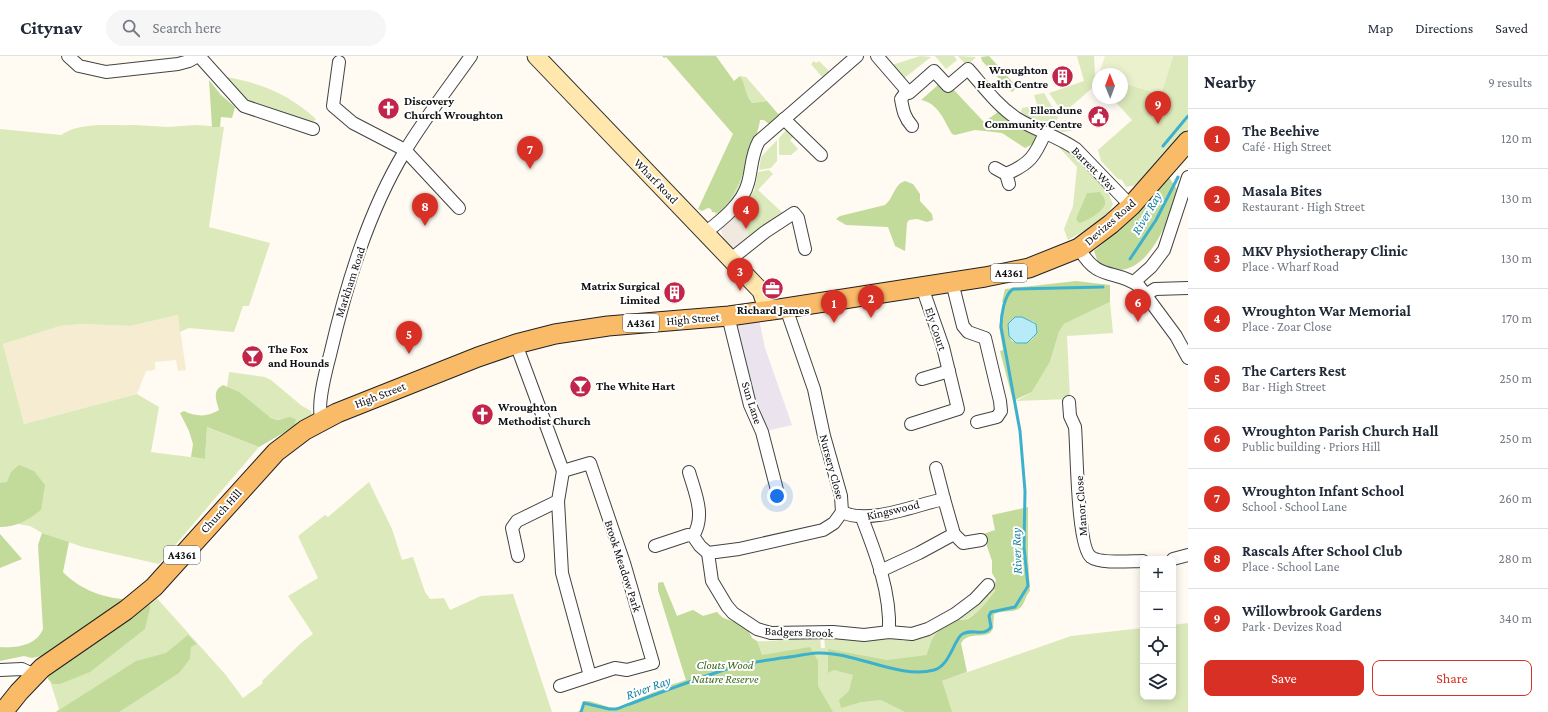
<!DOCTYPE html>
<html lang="en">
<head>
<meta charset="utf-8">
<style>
	:root { --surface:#fff; --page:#f6f6f7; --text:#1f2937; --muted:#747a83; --line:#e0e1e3; --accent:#d93025 }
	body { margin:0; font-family:"Crimson Pro",serif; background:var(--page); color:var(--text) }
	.controls { position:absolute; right:12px; bottom:12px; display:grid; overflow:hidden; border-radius:8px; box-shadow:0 2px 10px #0003 }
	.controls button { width:36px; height:36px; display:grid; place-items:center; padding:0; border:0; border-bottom:1px solid var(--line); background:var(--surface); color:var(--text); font:20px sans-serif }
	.compass { position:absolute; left:1092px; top:12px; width:36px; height:36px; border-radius:50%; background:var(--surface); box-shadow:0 2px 10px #0003; rotate:359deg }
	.you { position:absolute; left:777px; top:440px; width:14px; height:14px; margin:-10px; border:3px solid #fff; border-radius:50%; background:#1a73e8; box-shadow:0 0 0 6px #1a73e833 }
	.badge { display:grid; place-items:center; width:26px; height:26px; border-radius:50%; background:var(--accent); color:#fff; font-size:13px; font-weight:700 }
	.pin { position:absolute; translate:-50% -33px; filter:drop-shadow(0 1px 2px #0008) }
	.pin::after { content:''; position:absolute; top:21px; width:14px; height:12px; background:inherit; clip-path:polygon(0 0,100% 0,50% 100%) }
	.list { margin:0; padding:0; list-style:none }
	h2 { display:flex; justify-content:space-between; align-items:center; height:52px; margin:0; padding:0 16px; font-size:17px }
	h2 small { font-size:13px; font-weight:400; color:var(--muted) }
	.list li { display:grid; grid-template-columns:26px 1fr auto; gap:12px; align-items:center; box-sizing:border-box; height:60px; padding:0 16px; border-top:1px solid var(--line) }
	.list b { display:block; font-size:15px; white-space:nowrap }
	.list p { margin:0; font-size:13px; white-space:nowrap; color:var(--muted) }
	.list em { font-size:13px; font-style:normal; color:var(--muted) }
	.actions { display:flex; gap:8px; padding:12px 16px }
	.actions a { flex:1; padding:9px 0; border:1px solid var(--accent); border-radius:8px; text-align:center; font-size:14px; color:var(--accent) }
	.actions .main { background:var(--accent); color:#fff }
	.icon { flex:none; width:22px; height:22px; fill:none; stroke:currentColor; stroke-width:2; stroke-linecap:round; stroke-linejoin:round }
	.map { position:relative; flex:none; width:1188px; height:656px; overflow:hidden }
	header { display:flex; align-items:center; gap:24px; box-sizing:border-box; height:56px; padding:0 20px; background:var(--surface); border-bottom:1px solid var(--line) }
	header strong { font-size:19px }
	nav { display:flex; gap:22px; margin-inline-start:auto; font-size:14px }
	.search { width:280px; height:36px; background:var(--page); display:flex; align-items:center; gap:10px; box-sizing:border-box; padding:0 14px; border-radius:22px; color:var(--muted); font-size:15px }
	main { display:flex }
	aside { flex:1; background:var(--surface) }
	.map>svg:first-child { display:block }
	.industrial { fill:#ebe4ee }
	.farmland { fill:#f6ecd2 }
	.green { fill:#dceabb }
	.forest { fill:#c3db9a; fill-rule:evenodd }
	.pitch { fill:#ecf1cd }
	.plaza { fill:#f0e9e0 }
	.water { fill:#b6ebf7; stroke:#3db0ce }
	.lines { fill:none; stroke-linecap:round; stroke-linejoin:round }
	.stream { stroke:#3db0ce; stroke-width:3 }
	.minor-casing { stroke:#434343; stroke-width:14 }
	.secondary-casing { stroke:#323232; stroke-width:19 }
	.primary-casing { stroke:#212121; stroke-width:21 }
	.minor { stroke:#fff; stroke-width:12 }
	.secondary { stroke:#ffe7ad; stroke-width:17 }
	.primary { stroke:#f9bb68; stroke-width:19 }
	.labels { text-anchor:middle; stroke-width:4; stroke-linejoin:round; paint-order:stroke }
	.shield { fill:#fff; stroke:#585858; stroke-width:1 }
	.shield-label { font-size:11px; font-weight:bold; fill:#101010 }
	.poi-label { font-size:12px; font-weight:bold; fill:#101010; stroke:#fff; text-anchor:start }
	.street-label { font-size:12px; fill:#101010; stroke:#fff }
	.park-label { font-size:12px; font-style:italic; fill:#3c691e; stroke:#fff }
	.water-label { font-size:13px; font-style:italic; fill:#1780a3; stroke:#fff }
</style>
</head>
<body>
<header>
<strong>Citynav</strong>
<div class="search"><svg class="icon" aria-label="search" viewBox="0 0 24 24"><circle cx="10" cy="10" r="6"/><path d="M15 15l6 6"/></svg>Search here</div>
<nav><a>Map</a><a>Directions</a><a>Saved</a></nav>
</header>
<main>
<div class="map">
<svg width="1188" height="656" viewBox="0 0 1188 656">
	<rect width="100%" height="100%" fill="#fffaf2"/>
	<path class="industrial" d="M759 263 765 292 792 369 766 375 759 350H752L735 268Z"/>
	<path class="farmland" d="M178 259 186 314 178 315 176 304 155 306V314L146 315 137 338 24 368 3 288 60 270 82 268 130 270Z"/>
	<g class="green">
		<path d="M920 0 931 1 903 23 892 9Z"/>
		<path d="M935 0H954L957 4 946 13Z"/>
		<path d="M958 0 976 1 967 10Z"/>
		<path d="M1077 0H1094L1095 19 1098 20V27L1068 53 1061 54 1049 37 1084 25Z"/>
		<path d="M1173 0H1188V72L1137 129 1126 131 1122 124 1118 123 1101 105 1098 94 1132 64 1112 42H1122V27L1161 38Z"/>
		<path d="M814 5 816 7 819 5 829 15 822 21 811 8Z"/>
		<path d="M222 20C261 27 287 37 316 63L312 67 252 47 245 43Z"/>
		<path d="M740 20 746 21 767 45 752 47C745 39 746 28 740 20Z"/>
		<path d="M1044 37 1058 61 1057 64 1049 71 1029 62 1021 56 1022 52 1037 49 1034 39Z"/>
		<path d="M1065 64 1074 74 1063 76 1057 74 1056 70Z"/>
		<path d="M135 69 168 71 196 69 224 71 209 171 270 187 249 250H243L234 276 189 272 180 276 178 259 130 270 82 268 60 270 3 288 24 368 137 338 159 351 151 396 205 403 207 371 259 391 159 508 83 491 42 477 30 470 18 468 0 460V73L61 79C81 65 113 70 135 69Z"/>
		<path d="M787 73 796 78 790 84 798 93 791 99H779V82Z"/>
		<path d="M777 84V105L771 112 759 114 761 101Z"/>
		<path d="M1056 88 1071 94 1110 134 1108 137 1113 148C1108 163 1081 177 1068 184L1064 173 1073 150 1077 111Z"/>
		<path d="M769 114 773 118 758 134 785 159 750 184 743 168 739 166 732 159 754 135 758 116Z"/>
		<path d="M742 118 746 119 741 137 721 158 716 160 715 156 719 157 727 150Z"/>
		<path d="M1110 246 1113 277 1067 280 1070 343 1016 345 1032 336 1050 306 1059 276 1064 268Z"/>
		<path d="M229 316 265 321 271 324 302 350 311 355 312 359 295 370 296 363C287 360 281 366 272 362 256 355 246 339 227 331Z"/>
		<path d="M369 426 392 473 402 504 413 501 425 536 430 543 444 542 450 554 481 540 513 538 552 656H56L59 653 47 616 154 539 225 618 243 642 263 627 262 625 301 587 313 578 288 540 318 522 298 480 325 459 328 461Z"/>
		<path d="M663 526 677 560 693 554 703 560 717 556C723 565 732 563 740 567 747 571 749 579 754 585 775 587 798 580 820 579L821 592H825L824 580 892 582 903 585 910 584 970 551 994 531 995 535C988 544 981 554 971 560 965 565 960 563 953 565 940 569 934 581 928 592L942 625 1071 580 1143 572V641H1173V569L1188 567V656H577L581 655 583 645H589L615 653 668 630 686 624 658 534V527Z"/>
	</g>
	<g class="forest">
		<path d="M662 0H716L734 25 740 20C746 28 745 39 752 47L767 45 779 59 770 69 764 64H760C758 81 734 150 719 157L712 156 711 153 708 152 702 155 698 153 733 78 666 1 664 2Z"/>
		<path d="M989 0 1017 31 1012 36 982 5 981 1Z"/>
		<path d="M209 24 221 39 235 51 232 62 221 61 220 71H212Z"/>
		<path d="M938 29 953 33 984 66 998 56 1034 75 1038 80 1035 87 1025 92 1002 77 975 74 955 79 952 78C944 64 938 47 921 44Z"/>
		<path d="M1168 120 1177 133C1171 160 1152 212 1120 214 1114 214 1106 211 1099 209L1094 195 1116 176Z"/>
		<path d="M905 125 913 128 920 138V145L932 158 933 164 927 166 917 163 909 164 907 167 905 195 895 190 888 171 846 169 836 163 840 160 885 149C894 142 894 128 905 125Z"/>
		<path d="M1100 136C1102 139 1106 143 1105 148 1104 155 1086 166 1079 167L1076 163 1087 137Z"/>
		<path d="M1076 225 1110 229V246L1064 268 1059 276 1050 306 1032 336 1013 345 1000 295 1003 294 999 270 1005 248 1002 246 1005 233ZM1018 261 1034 266 1037 271C1037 285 1022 292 1011 284Z"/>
		<path d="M223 329 239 336 271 362 278 364 290 361 296 363 295 370 259 391 207 371 205 403 191 401 193 388 189 375 180 357 184 355C196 361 208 361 219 354 216 343 212 335 223 329Z"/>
		<path d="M19 409 34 415 45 429 41 454C28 464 17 471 0 471V427L7 426 11 416Z"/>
		<path d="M1028 451V502L1030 535C1025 540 1025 548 1020 552 1013 557 1002 554 994 558L993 573 990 577C981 582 968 576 961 587L967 616 942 625 952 656H905L881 644 861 646 841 652 839 644 849 635 853 619 834 614 828 617V593L887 604 927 599C929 585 940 567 954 565 960 563 964 565 969 562 979 556 988 544 995 535L994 531 996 524 992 517V505L983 478 995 474 992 459Z"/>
		<path d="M42 477 69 486 63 516C78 532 102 542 124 543L122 551 52 598 32 602 24 600 0 605V591C16 592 36 590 43 573L38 489Z"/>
		<path d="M0 478 22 503 0 512Z"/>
		<path d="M663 526 677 560 693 554 703 560 717 556 723 562 746 570 752 582 757 585 762 599 810 591 818 605V630L833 656H577L581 655 583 645H589L615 653 668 630 686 624 658 534V527Z"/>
		<path d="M149 545 150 552 145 573 90 616 60 628H53L48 623 47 616Z"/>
		<path d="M188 579 197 588 191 591 190 603 179 617 119 656H56L136 605 166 597Z"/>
	</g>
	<path class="pitch" d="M1105 0H1173L1161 38 1122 27V18H1099Z"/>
	<path class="plaza" d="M732 159 739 166 746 168 750 184 733 195 724 184 721 174 723 170Z"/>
	<path class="water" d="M1015 261H1022L1036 268 1037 277 1027 287H1016L1009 280 1008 268Z"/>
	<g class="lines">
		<g class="stream">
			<path d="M1163 90 1188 60"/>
			<path d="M1130 203 1156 164 1178 121"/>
			<path d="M581 656 584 647 609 653H616C621 652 625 649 630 648 664 635 699 622 733 611 749 606 765 605 781 602 793 601 805 598 817 597 854 595 900 624 934 614 949 610 953 587 961 579 970 571 984 582 991 571L989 560 991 556 1015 551 1028 530 1024 491 1025 435 1020 375 1001 271C1001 260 1004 239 1013 233L1103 231"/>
		</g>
		<defs>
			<g id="minor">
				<path d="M68 0 79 10 106 16 178 8 189 5 198 0"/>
				<path d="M199 0 244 50 313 73"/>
				<path d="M877 0 909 37 934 15 948 30 968 13C983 30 997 49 1016 62 1035 74 1057 80 1076 93L1131 150"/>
				<path d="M339 6 333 50 353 67 405 94 459 152"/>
				<path d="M907 35 901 43C903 54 904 61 912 70"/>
				<path d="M784 63 821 99"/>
				<path d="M995 112 1006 118 1009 128"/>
				<path d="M1006 118C1030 108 1035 100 1045 77"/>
				<path d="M706 176C722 164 743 147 748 127 752 113 751 99 759 85L857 0"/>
				<path d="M1079 192C1098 227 1115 212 1139 230L1176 280 1188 302"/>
				<path d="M731 203 765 176 794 157 798 162 805 193"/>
				<path d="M952 226 963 270 968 276 985 282 1000 345 1001 355 997 361 977 366"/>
				<path d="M1134 226 1151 211 1164 194 1188 121"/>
				<path d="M1147 238 1155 233 1188 232"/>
				<path d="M728 260 750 349 762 376 777 434"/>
				<path d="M516 288 563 415"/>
				<path d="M922 323 949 315"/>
				<path d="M1069 346 1070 360 1075 371C1077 393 1077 491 1091 501 1100 508 1131 505 1143 505"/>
				<path d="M322 364C316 351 326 314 330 299 346 230 368 156 405 95 425 62 449 31 471 0"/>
				<path d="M911 368 958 353 943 291 922 231"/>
				<path d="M936 412 944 443"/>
				<path d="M689 416C695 437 706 460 693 480"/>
				<path d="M558 445 562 517 590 620"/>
				<path d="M842 456C869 469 915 449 944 443L954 478 963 487 981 484"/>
				<path d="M862 462C876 498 891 537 889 576"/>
				<path d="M655 490 688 479 693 480 700 490 708 497 739 493 823 474 834 467 842 456 841 440 824 380 814 333 786 252"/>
				<path d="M708 497 712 525 727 550 733 557 757 573 771 577 833 576 864 579 889 576 912 578 928 573 955 558 975 543 988 529"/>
				<path d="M518 500 512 472 517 465 558 445 563 415 590 407 624 507 653 607 627 614 615 612 560 630"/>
				<path d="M1173 503 1188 499"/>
				<path d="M880 515 919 497 954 478"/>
				<path d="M0 614 22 613 35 619"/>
			</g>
			<path id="secondary" d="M536 0 761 235 768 255"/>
			<path id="primary" d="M3 656 19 636 42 612 126 554 154 531 276 396 305 374 337 357 478 301 516 288 555 278 608 270 729 260 779 253 985 221 1029 212 1079 192 1111 168 1131 150 1188 85"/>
		</defs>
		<use href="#minor" class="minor-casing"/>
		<use href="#secondary" class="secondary-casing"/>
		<use href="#primary" class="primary-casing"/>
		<use href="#minor" class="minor"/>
		<use href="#secondary" class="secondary"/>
		<use href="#primary" class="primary"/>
	</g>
	<defs>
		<symbol id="building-disc" viewBox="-11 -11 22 22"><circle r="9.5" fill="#c2254a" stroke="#fff"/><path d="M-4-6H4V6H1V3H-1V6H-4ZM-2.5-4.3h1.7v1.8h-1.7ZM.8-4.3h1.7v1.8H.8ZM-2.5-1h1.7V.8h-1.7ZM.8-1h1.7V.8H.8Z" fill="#fff"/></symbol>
		<symbol id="church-disc" viewBox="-11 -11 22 22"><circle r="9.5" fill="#c2254a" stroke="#fff"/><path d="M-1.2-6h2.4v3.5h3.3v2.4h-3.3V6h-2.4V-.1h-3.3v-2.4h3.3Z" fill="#fff"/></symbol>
		<symbol id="civic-disc" viewBox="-11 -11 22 22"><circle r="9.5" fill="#c2254a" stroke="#fff"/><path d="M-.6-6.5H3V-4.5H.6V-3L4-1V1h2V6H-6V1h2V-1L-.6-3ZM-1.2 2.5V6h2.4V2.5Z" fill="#fff"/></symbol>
		<symbol id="office-disc" viewBox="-11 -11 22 22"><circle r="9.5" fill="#c2254a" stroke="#fff"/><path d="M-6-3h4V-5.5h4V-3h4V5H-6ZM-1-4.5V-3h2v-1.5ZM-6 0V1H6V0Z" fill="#fff"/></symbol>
		<symbol id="bar-disc" viewBox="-11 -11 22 22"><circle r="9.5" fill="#c2254a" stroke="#fff"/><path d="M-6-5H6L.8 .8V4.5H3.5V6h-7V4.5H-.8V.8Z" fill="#fff"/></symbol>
	</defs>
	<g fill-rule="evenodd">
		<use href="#building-disc" x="1050" y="8" width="25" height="25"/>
		<use href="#church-disc" x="376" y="40" width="25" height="25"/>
		<use href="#civic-disc" x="1086" y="48" width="25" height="25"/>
		<use href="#office-disc" x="760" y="220" width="25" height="25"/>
		<use href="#building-disc" x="662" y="224" width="25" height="25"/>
		<use href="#bar-disc" x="240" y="288" width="25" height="25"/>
		<use href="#bar-disc" x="568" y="318" width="25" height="25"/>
		<use href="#church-disc" x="470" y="346" width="25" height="25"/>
	</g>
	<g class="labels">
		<g class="shield">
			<rect x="991" y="208" width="36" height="18" rx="3"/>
			<rect x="623" y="258" width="36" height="18" rx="3"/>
			<rect x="164" y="490" width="36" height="18" rx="3"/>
		</g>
		<g class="shield-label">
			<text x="1009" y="221">A4361</text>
			<text x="641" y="271">A4361</text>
			<text x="182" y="503">A4361</text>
		</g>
		<g class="poi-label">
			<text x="1048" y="18" text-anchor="end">Wroughton<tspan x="1048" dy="14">Health Centre</tspan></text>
			<text x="404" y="49">Discovery<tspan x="404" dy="14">Church Wroughton</tspan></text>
			<text x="1082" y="58" text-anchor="end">Ellendune<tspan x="1082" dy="14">Community Centre</tspan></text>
			<text x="660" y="234" text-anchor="end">Matrix Surgical<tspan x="660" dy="14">Limited</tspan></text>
			<text x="773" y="258" text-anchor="middle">Richard James</text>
			<text x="268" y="297">The Fox<tspan x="268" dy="14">and Hounds</tspan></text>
			<text x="596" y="334">The White Hart</text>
			<text x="498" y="355">Wroughton<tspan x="498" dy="14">Methodist Church</tspan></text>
		</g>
		<g class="street-label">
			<text transform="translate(1094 113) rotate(45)" y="4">Barrett Way</text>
			<text transform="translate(656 125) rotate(46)" y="4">Wharf Road</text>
			<text transform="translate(1110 166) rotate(-41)" y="4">Devizes Road</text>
			<text transform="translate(350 226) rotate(-72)" y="4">Markham Road</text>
			<text transform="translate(693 263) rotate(-5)" y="4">High Street</text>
			<text transform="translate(936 273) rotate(71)" y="4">Ely Court</text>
			<text transform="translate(380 339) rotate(-21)" y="4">High Street</text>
			<text transform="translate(752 347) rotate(72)" y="4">Sun Lane</text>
			<text transform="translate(832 411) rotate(75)" y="4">Nursery Close</text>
			<text transform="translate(1081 450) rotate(-94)" y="4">Manor Close</text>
			<text transform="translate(893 454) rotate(-13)" y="4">Kingswood</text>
			<text transform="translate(221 455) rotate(-48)" y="4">Church Hill</text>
			<text transform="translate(623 510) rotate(72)" y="4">Brook Meadow Park</text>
			<text transform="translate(799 576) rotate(2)" y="4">Badgers Brook</text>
		</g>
		<g class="park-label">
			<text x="725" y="613">Clouts Wood<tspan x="725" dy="14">Nature Reserve</tspan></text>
		</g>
		<g class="water-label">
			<text transform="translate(1146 157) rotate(-60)" y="5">River Ray</text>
			<text transform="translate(1016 495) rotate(-92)" y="5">River Ray</text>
			<text transform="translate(648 631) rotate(-20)" y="5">River Ray</text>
		</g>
	</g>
</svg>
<div class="controls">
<button>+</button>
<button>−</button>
<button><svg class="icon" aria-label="locate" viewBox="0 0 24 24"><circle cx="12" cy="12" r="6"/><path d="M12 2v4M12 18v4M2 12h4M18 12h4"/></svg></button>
<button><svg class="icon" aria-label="layers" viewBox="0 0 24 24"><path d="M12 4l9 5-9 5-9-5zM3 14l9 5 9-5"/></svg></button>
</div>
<svg class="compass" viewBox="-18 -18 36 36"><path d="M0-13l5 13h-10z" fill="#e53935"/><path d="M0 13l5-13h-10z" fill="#747a83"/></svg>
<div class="you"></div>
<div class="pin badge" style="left:834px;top:267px">1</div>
<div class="pin badge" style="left:871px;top:262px">2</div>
<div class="pin badge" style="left:740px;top:235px">3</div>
<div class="pin badge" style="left:746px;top:173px">4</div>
<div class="pin badge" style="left:409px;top:298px">5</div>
<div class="pin badge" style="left:1138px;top:266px">6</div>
<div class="pin badge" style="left:530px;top:113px">7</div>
<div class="pin badge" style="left:425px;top:170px">8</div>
<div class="pin badge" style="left:1158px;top:68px">9</div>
</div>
<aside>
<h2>Nearby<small>9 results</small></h2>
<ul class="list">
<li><span class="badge">1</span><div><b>The Beehive</b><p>Café · High Street</p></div><em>120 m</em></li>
<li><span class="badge">2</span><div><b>Masala Bites</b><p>Restaurant · High Street</p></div><em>130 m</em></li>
<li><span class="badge">3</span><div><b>MKV Physiotherapy Clinic</b><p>Place · Wharf Road</p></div><em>130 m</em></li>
<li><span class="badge">4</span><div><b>Wroughton War Memorial</b><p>Place · Zoar Close</p></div><em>170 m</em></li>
<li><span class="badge">5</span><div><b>The Carters Rest</b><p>Bar · High Street</p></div><em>250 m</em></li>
<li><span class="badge">6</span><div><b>Wroughton Parish Church Hall</b><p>Public building · Priors Hill</p></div><em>250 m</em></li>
<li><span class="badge">7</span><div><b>Wroughton Infant School</b><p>School · School Lane</p></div><em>260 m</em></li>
<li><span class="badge">8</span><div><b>Rascals After School Club</b><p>Place · School Lane</p></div><em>280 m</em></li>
<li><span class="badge">9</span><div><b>Willowbrook Gardens</b><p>Park · Devizes Road</p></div><em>340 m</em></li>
</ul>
<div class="actions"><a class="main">Save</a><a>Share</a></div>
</aside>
</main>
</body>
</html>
